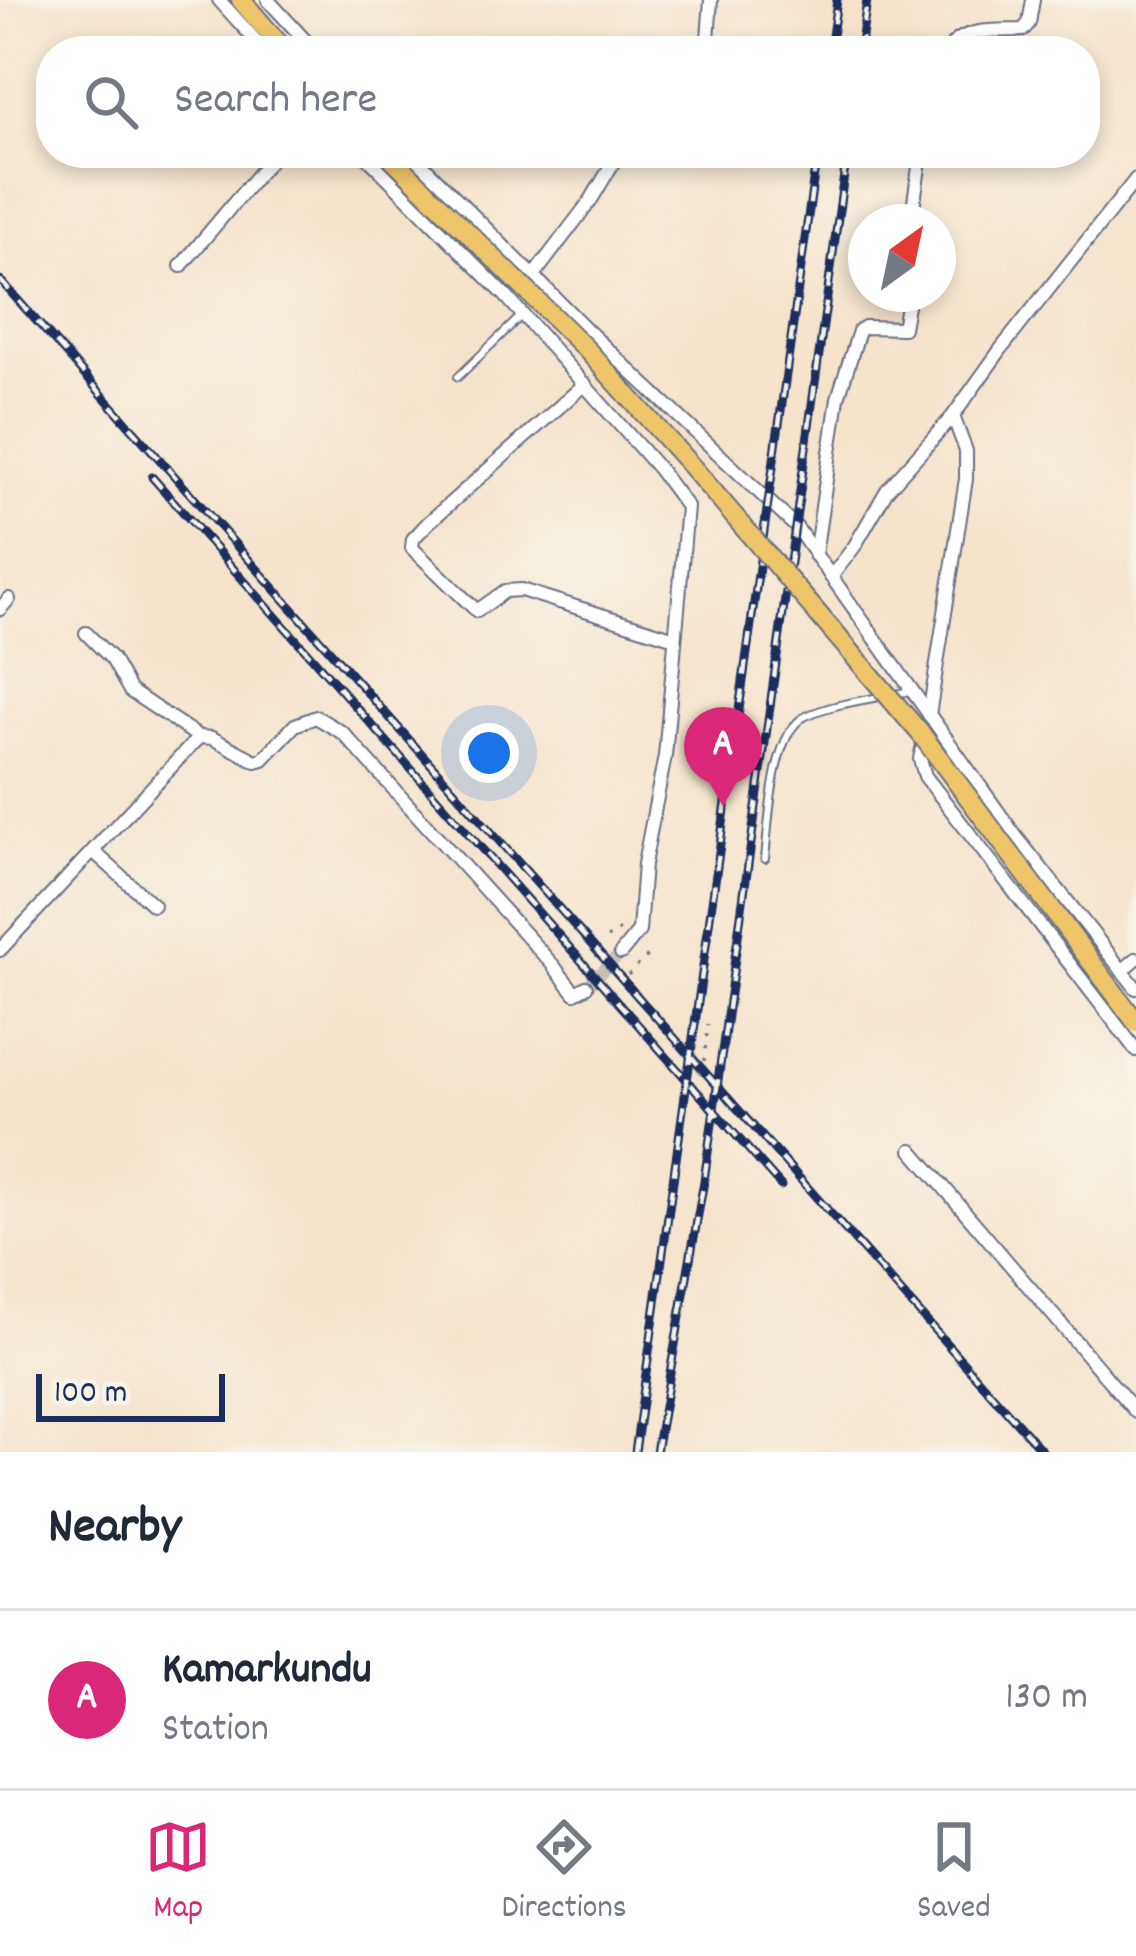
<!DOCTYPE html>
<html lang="en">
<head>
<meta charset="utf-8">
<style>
	:root { --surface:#fff; --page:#f6f6f7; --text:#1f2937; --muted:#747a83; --line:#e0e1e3; --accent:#db2777 }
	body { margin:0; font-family:Dekko,sans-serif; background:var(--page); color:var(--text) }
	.compass { position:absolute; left:848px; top:204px; width:108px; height:108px; border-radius:50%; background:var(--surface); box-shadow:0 6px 18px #0003; rotate:33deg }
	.scale { position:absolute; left:36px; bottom:30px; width:189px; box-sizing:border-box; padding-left:12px; border:6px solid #1b2f5e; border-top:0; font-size:33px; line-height:42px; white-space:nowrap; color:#1b2f5e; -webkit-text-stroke:9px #f7f3e8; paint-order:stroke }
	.you { position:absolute; left:489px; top:753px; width:42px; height:42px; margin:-30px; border:9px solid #fff; border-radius:50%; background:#1a73e8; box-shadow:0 0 0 18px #1a73e833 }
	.badge { display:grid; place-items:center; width:78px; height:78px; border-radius:50%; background:var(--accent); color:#fff; font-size:39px; font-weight:700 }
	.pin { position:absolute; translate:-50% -99px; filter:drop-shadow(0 3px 6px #0008) }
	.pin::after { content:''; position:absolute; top:63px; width:42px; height:36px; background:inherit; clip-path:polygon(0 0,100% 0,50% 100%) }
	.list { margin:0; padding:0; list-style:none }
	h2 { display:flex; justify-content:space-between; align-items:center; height:156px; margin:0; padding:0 48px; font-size:51px }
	h2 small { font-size:39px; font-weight:400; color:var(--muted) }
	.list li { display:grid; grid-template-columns:78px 1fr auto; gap:36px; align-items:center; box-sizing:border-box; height:180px; padding:0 48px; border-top:3px solid var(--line) }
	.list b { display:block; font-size:45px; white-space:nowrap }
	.list p { margin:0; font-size:39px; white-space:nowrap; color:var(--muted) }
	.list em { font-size:39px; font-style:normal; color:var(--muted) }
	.icon { flex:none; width:66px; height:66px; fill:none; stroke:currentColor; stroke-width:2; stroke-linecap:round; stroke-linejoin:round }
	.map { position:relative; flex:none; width:1136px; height:1452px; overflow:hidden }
	.search { position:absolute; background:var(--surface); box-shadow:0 6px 18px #0003; left:36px; right:36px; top:36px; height:132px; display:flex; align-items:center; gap:30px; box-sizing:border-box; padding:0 42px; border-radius:48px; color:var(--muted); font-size:45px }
	.sheet { height:336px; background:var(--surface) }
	nav { display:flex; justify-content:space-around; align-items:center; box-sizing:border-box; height:168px; border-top:3px solid var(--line); background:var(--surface); font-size:33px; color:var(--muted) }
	nav a { display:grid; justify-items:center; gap:6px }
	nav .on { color:var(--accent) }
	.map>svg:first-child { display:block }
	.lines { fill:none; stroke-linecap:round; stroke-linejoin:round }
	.street-tunnel { stroke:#c9bfb6; stroke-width:12; stroke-dasharray:12 6; stroke-linecap:butt }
	.lane-casing { stroke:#676e84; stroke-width:10 }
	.street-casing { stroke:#676e84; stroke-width:16 }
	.primary-casing { stroke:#676e84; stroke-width:22 }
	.path { stroke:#676e84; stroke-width:3; stroke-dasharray:3 9; stroke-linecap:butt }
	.lane { stroke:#fff; stroke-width:6 }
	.street { stroke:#fff; stroke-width:12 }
	.primary { stroke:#eec569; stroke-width:18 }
	.rail-casing { stroke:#1b2f5e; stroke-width:9 }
	.rail { stroke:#f7f3e8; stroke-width:4.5; stroke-dasharray:14; stroke-linecap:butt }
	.primary-bridge-casing { stroke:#676e84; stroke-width:22; stroke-linecap:butt }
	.primary-bridge { stroke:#eec569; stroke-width:18 }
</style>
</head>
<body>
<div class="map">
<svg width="1136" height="1452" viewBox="0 0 1136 1452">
	<rect width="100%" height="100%" fill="#f7f3e8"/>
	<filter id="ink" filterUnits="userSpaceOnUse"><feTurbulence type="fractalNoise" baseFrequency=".00833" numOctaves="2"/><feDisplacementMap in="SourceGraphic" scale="24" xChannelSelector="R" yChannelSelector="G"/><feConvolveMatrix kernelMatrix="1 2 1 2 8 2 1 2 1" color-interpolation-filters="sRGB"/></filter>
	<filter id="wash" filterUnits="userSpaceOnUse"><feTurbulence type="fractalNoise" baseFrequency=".004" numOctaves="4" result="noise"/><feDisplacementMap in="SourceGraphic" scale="48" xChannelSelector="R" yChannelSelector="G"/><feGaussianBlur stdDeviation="2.7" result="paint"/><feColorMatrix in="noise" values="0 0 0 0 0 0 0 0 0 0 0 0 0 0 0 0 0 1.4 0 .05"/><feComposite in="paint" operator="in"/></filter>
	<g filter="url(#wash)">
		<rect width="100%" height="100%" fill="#f5e3cc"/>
	</g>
	<g filter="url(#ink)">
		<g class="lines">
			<path class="street-tunnel" d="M586 987 621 953"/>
			<defs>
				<g id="lane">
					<path d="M458 377 520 317"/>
					<path d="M765 859C769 825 771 732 806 716 836 702 876 699 909 691"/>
				</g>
				<g id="street">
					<path d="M219 0 265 51"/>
					<path d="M268 0 315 51"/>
					<path d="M707 51 711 0"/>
					<path d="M948 51C962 26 999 31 1023 30L1029 23 1033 0"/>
					<path d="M363 153 505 295 658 468 687 507 665 756 644 864 639 931 621 953"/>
					<path d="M411 153 586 329 796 527 1014 834 1136 988"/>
					<path d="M911 222 921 153"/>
					<path d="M181 266 276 153"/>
					<path d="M534 275 591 200 619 153"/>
					<path d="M585 384 428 523 413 539 412 548 477 611 505 591 521 590 675 638"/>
					<path d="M815 555 838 398 859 331 865 327 903 328 909 294"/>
					<path d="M831 577 854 547 887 490 953 416 1001 349 1136 179"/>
					<path d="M0 609 9 599"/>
					<path d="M86 633 112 659 130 691 199 737"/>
					<path d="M929 715 966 479V451L953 416"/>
					<path d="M925 735 920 759 925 776 1136 1050"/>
					<path d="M93 851 153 905"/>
					<path d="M0 950 199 737 212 738 256 761 263 759 295 725 316 717 343 733 552 964 575 993 586 987"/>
					<path d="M1122 971 1136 959"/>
					<path d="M912 1150 1136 1412"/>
				</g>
				<path id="primary" d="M241 0 285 51"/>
			</defs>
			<use href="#lane" class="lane-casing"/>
			<use href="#street" class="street-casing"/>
			<use href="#primary" class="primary-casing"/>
			<g class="path">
				<path d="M607 938 625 927"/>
				<path d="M628 975 651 953"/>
				<path d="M704 1061 708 1024"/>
			</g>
			<use href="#lane" class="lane"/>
			<use href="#street" class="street"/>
			<use href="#primary" class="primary"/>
			<defs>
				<g id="rail">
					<path d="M830 51 837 0"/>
					<path d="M860 51 867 0"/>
					<path d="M0 280 1043 1452"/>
					<path d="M152 477 781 1186"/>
					<path d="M635 1452 817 153"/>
					<path d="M656 1452 704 1181 847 153"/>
				</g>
			</defs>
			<use href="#rail" class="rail-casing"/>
			<use href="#rail" class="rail"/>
			<defs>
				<path id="primary-bridge" d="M387 153 588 351 692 467 921 734 1136 1022"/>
			</defs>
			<use href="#primary-bridge" class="primary-bridge-casing"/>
			<use href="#primary-bridge" class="primary-bridge"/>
		</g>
	</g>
</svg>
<svg class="compass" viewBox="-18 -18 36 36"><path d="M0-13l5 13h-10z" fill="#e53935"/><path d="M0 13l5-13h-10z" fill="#747a83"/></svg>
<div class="scale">100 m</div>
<div class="you"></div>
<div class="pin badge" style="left:723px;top:806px">A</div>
<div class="search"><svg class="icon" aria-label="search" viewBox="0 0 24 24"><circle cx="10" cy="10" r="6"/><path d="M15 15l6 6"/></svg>Search here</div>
</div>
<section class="sheet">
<h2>Nearby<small></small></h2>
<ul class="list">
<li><span class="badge">A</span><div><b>Kamarkundu</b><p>Station</p></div><em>130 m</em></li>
</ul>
</section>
<nav>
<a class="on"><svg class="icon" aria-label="map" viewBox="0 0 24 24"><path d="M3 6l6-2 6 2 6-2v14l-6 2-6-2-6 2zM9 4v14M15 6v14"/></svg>Map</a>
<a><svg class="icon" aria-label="directions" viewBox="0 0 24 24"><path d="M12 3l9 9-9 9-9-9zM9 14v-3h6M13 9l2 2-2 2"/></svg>Directions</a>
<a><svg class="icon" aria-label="saved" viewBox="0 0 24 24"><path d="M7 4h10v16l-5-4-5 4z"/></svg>Saved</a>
</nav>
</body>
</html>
